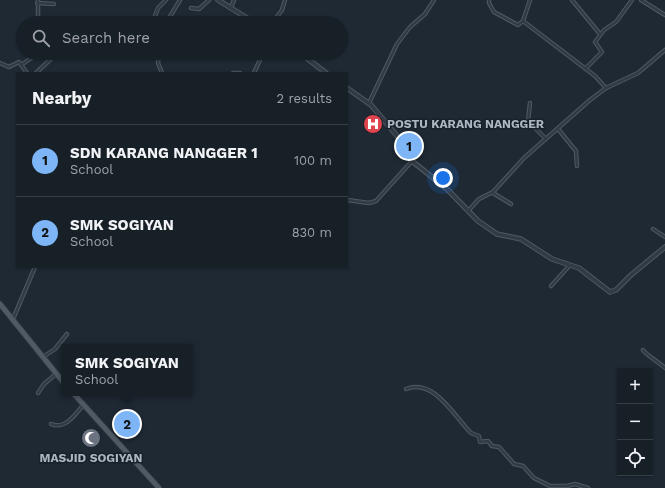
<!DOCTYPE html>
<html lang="en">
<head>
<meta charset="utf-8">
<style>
	:root { --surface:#171f27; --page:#20272f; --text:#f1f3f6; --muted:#9ea2a7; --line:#363d44; --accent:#7db5f6 }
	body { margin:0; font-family:"Work Sans",sans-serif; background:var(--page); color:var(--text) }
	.controls { position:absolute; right:12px; bottom:12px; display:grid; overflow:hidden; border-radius:0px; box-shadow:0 1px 3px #0004 }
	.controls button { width:36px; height:36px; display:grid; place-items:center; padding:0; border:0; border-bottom:1px solid var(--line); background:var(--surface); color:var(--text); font:20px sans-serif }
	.you { position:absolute; left:443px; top:178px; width:14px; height:14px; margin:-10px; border:3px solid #fff; border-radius:50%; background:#1a73e8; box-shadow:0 0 0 6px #1a73e833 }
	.badge { display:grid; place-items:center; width:26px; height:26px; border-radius:50%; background:var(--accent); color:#111; font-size:13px; font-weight:700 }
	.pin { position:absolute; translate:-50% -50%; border:2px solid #fff; box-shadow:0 1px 4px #0006 }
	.popup { position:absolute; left:61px; top:344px; width:132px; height:52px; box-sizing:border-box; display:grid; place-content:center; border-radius:0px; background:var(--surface); filter:drop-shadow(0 1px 3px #0005); font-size:13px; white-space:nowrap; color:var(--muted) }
	.popup b { font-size:15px; color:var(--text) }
	.popup::after { content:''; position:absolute; left:50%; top:100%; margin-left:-8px; border:8px solid transparent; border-top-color:var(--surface) }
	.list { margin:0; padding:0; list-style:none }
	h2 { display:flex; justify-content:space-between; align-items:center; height:52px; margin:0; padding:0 16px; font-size:17px }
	h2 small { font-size:13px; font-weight:400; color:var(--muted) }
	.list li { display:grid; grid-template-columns:26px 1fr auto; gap:12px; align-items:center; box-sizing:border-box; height:72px; padding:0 16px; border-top:1px solid var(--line) }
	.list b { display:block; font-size:15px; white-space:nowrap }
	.list p { margin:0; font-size:13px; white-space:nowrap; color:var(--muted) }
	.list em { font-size:13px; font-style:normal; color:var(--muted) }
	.icon { flex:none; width:22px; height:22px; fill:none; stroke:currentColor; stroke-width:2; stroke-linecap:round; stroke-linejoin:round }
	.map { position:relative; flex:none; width:665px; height:488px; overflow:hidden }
	.search { position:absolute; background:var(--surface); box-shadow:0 1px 3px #0004; left:16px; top:16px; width:332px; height:44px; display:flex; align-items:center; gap:10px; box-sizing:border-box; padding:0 14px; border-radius:22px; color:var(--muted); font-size:15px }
	.panel { position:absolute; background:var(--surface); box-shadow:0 1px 3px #0004; left:16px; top:72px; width:332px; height:196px; border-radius:0px }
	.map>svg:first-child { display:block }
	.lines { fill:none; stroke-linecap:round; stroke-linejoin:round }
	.minor-casing { stroke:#4f5963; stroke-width:4.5 }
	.tertiary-casing { stroke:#4f5963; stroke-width:5.5 }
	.primary-casing { stroke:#3b444e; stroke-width:6 }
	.minor { stroke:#323b45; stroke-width:2.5 }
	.tertiary { stroke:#323b45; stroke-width:3.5 }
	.primary { stroke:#505a65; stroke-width:4.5 }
	.labels { text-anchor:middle; stroke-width:3; stroke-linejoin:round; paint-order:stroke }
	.poi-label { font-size:12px; font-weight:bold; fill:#abb6c2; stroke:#182029; text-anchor:start }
</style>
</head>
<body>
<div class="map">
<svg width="665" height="488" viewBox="0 0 665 488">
	<rect width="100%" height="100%" fill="#1f2934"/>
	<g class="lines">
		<defs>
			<g id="minor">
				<path d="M38 0V23"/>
				<path d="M489 0V3L494 12 518 25 523 21 530 0"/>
				<path d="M572 0 600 34"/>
				<path d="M641 0 665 15"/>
				<path d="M37 3 54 4"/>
				<path d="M231 7 234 0"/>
				<path d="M191 8 199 9 209 0"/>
				<path d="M155 16 158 8 166 0"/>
				<path d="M523 21 595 76 606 88"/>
				<path d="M166 23 180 0"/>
				<path d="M245 23 248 18"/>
				<path d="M272 23 282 10 285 0"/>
				<path d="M159 53 158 63 162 73"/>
				<path d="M0 63 9 67 19 62 27 73"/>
				<path d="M21 65 39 53"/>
				<path d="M586 68 602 52 595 42 604 30 616 22 632 0"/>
				<path d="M36 73 55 55"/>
				<path d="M233 73H240"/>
				<path d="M254 73 263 53"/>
				<path d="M369 103 397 44 410 27 425 14 434 0"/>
				<path d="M530 103 528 121 546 139"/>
				<path d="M558 129 576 151 577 166"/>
				<path d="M493 193 511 204"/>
				<path d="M347 200 369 203 376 201 412 161"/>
				<path d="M468 211 479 199 493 192 524 158 590 100 606 88 638 73 665 50"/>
				<path d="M653 229 665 237"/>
				<path d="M551 286 570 265"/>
				<path d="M13 319 35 267"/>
				<path d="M643 350C645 354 660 363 665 368"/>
				<path d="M43 357 55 349 67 334"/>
				<path d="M406 389C434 378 454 416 471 433L479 436 480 442 488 441 492 446 499 447 514 464 523 466 534 478 550 486H567L575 484 588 488"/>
				<path d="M38 393 44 384 56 374"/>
				<path d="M51 424C65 430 76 414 83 405"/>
			</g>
			<g id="tertiary">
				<path d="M218 0 255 23"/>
				<path d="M300 53 326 73"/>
				<path d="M347 88 371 105 398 137 412 161 447 189 478 221 497 234 521 239 552 259 579 268 610 292 616 290 631 275 665 247"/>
			</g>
			<g id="primary">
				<path d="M0 304 64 383"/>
				<path d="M73 393 159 488"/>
			</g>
		</defs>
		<use href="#minor" class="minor-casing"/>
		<use href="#tertiary" class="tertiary-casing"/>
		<use href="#primary" class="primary-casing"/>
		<use href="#minor" class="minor"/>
		<use href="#tertiary" class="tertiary"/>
		<use href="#primary" class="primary"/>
	</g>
	<defs>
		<symbol id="hospital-disc" viewBox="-11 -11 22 22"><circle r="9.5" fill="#e0444e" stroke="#182029"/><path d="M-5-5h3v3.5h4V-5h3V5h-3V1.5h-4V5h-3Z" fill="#fff"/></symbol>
		<symbol id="mosque-disc" viewBox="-11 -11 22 22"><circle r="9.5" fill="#6b7280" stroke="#182029"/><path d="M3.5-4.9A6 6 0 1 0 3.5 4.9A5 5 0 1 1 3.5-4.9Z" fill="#fff"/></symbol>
	</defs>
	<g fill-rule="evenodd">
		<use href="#hospital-disc" x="362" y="113" width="22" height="22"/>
		<use href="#mosque-disc" x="80" y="427" width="22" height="22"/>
	</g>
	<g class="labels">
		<g class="poi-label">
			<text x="387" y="128">POSTU KARANG NANGGER</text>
			<text x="91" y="462" text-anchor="middle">MASJID SOGIYAN</text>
		</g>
	</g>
</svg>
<div class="controls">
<button>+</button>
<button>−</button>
<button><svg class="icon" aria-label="locate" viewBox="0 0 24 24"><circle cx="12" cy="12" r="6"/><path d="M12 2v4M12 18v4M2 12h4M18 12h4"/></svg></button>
</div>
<div class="you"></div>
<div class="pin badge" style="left:409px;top:146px">1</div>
<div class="pin badge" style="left:127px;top:424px">2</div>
<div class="popup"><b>SMK SOGIYAN</b>School</div>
<div class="search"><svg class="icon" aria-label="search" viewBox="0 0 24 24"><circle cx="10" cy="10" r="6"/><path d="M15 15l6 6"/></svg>Search here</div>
<section class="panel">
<h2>Nearby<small>2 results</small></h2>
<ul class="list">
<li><span class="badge">1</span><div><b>SDN KARANG NANGGER 1</b><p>School</p></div><em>100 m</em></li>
<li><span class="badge">2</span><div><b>SMK SOGIYAN</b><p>School</p></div><em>830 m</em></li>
</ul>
</section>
</div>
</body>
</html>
